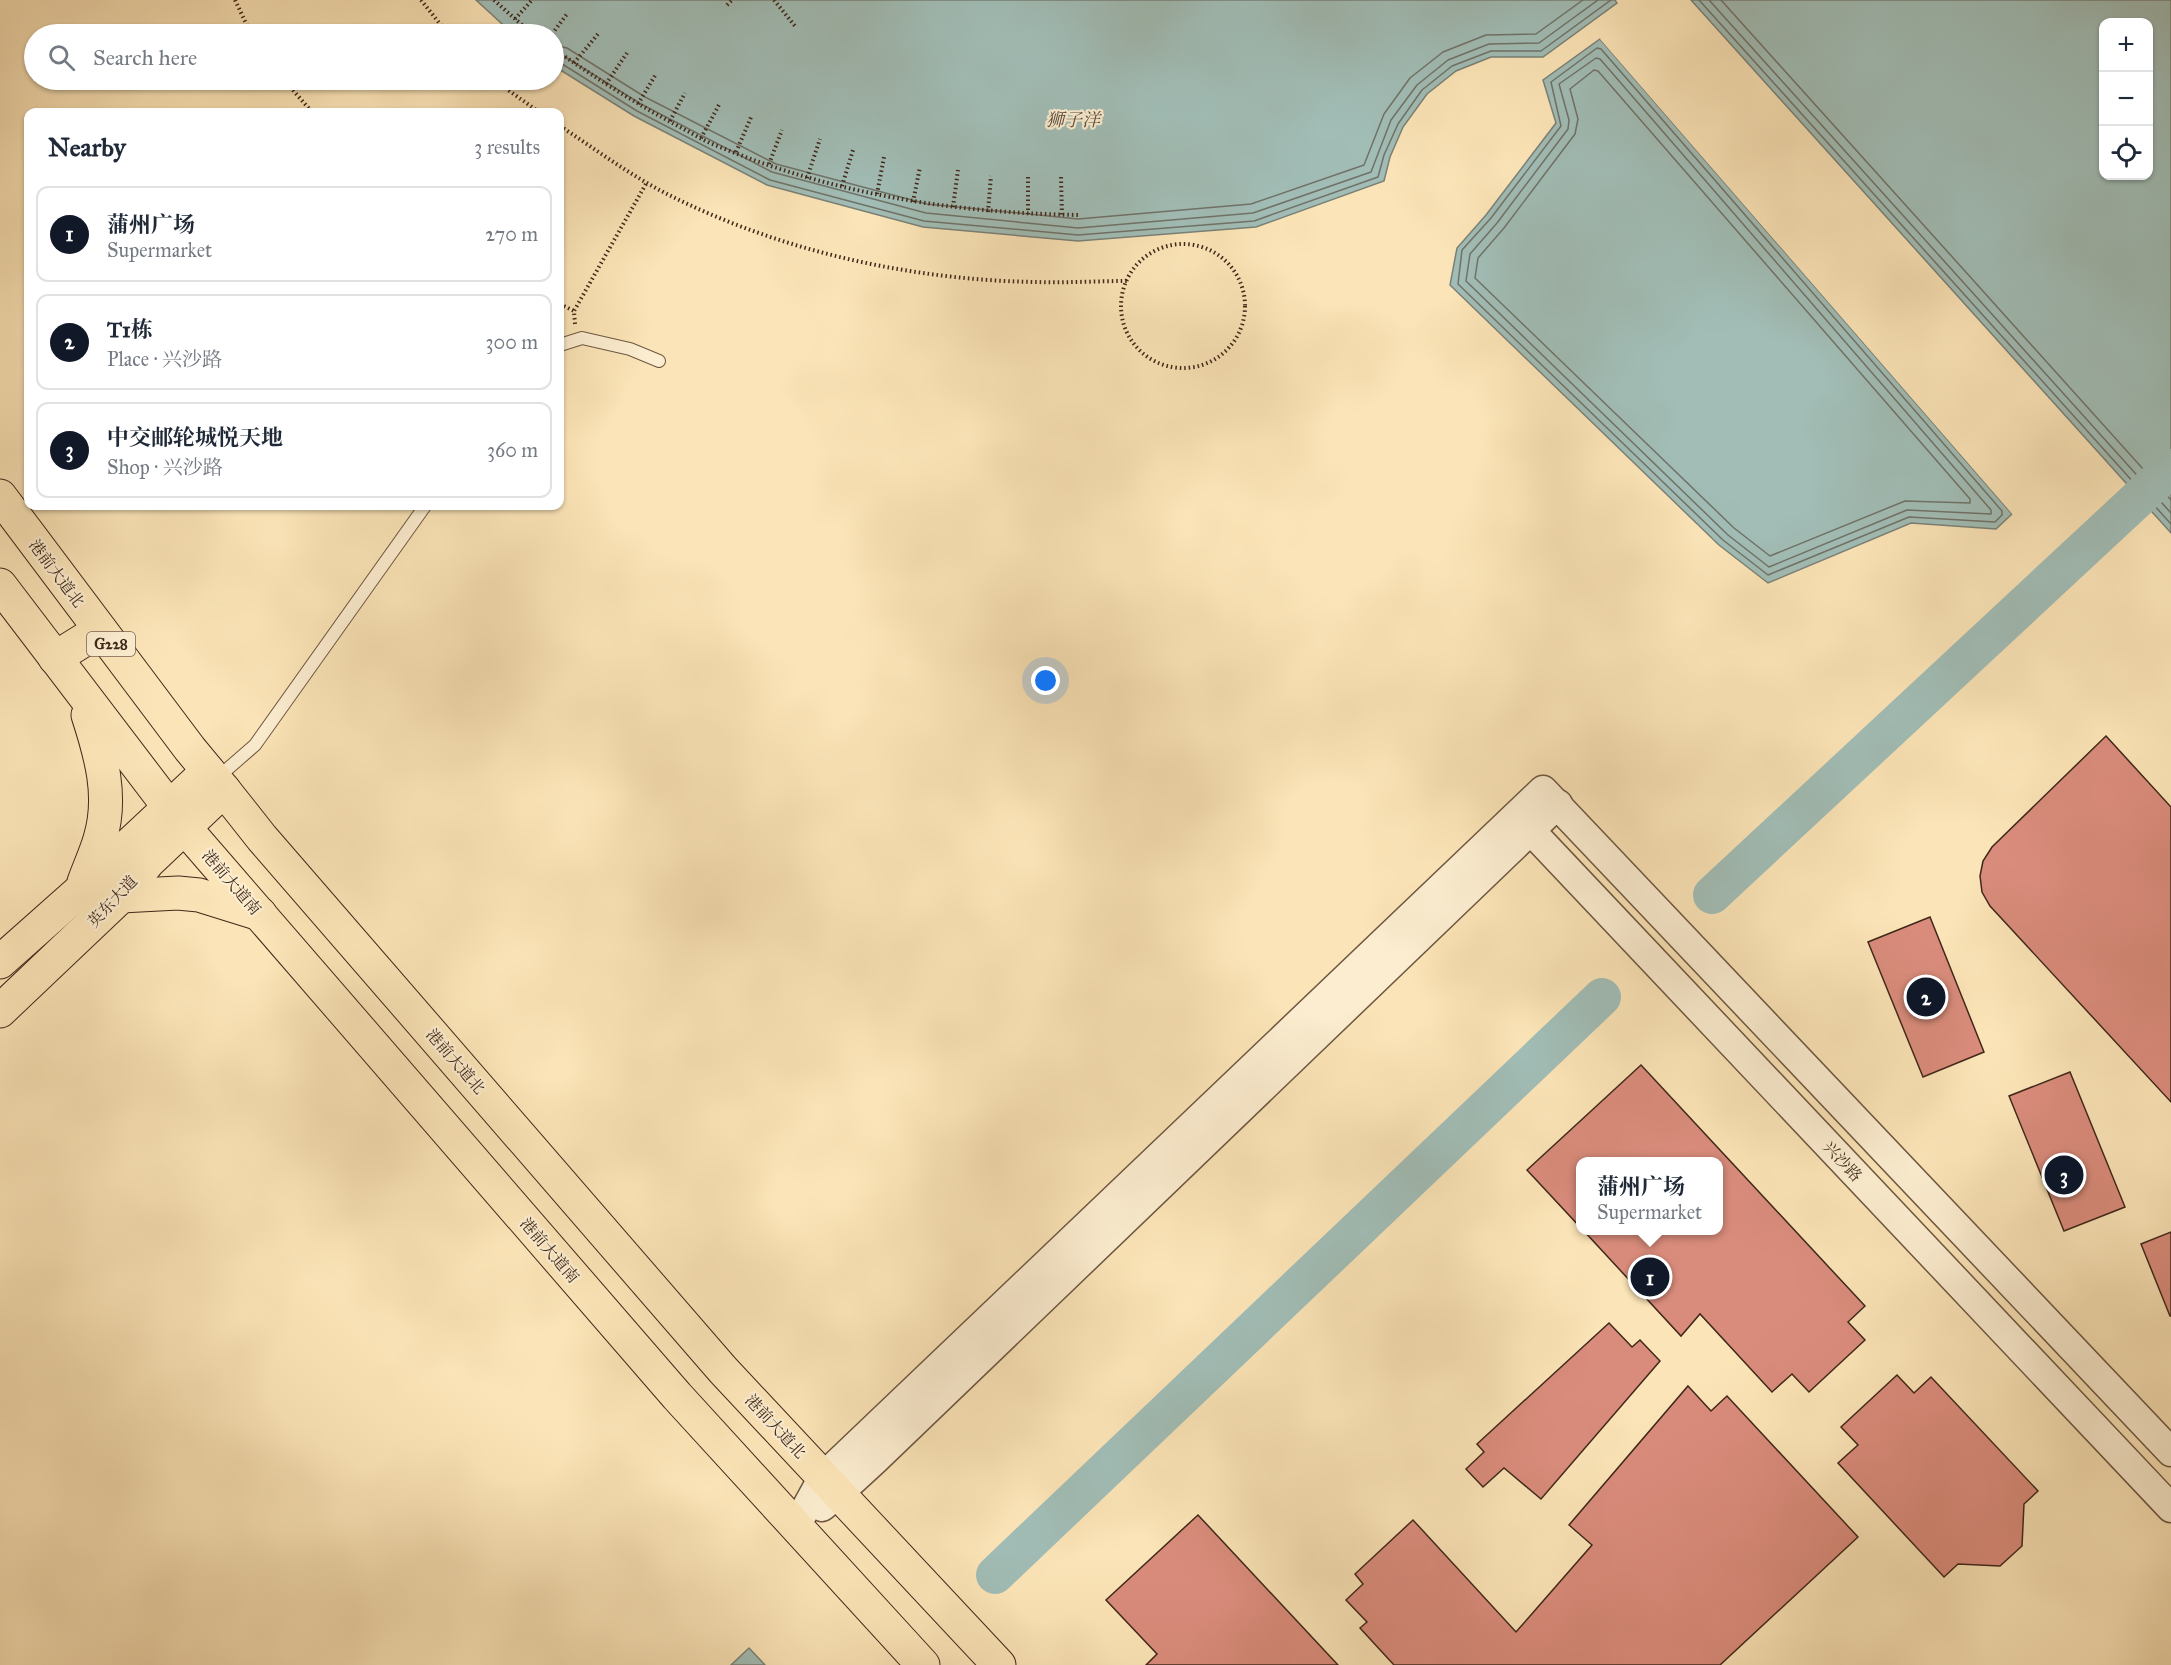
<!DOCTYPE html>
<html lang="en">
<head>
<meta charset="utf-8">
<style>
	:root { --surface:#fff; --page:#f2f2f3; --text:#1f2937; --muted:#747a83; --line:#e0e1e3; --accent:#111827 }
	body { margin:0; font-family:"IM FELL Great Primer","Noto Serif SC",serif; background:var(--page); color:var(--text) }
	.controls { position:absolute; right:18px; top:18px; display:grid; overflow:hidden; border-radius:12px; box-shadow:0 2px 4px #0004 }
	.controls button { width:54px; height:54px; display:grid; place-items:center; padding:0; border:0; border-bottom:2px solid var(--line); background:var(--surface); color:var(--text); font:30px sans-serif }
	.you { position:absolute; left:1046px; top:681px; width:21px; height:21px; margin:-15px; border:4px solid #fff; border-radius:50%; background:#1a73e8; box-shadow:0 0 0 9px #1a73e833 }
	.badge { display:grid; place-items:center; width:39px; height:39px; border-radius:50%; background:var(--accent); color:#fff; font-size:20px; font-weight:700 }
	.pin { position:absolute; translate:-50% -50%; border:3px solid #fff; box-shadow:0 2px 6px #0006 }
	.popup { position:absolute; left:1576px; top:1157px; width:147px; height:78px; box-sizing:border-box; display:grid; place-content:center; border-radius:12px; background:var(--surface); filter:drop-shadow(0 2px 4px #0005); font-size:20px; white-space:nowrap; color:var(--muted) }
	.popup b { font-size:22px; color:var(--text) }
	.popup::after { content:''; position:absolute; left:50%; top:100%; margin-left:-12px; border:12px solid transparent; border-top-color:var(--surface) }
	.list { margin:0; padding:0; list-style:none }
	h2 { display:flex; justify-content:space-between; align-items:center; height:78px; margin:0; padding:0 24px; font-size:26px }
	h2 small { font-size:20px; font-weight:400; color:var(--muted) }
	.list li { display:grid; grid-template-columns:39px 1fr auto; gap:18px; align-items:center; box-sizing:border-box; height:96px; margin:0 12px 12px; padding:0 12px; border:2px solid var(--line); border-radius:12px }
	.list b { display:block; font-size:22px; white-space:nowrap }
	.list p { margin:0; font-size:20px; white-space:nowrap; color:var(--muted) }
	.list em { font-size:20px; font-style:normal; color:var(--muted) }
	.icon { flex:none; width:33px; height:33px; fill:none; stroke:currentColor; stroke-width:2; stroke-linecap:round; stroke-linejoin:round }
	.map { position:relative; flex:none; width:2171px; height:1665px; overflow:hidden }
	.search { position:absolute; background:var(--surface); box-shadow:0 2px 4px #0004; left:24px; top:24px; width:540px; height:66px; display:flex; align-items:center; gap:15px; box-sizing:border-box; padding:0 21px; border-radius:33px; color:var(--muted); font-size:22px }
	.panel { position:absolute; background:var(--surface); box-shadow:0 2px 4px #0004; left:24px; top:108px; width:540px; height:402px; border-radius:12px }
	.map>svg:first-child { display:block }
	.water { fill:#a1bdb6; stroke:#7a8178; stroke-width:1.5; fill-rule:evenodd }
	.pier { fill:#fbe4b7 }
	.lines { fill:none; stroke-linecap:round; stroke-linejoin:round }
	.shore { stroke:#707268; stroke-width:1.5 }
	.river { stroke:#a1bdb6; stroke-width:38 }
	.building { fill:#da8c7c; stroke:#3f281a; stroke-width:1.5 }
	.service-casing { stroke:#6e5741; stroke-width:14 }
	.tertiary-casing { stroke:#6e5741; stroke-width:31 }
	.primary-casing { stroke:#3f281a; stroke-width:35 }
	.trunk-casing { stroke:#3f281a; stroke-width:35 }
	.path { stroke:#3f281a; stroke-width:4; stroke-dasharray:1.5 3; stroke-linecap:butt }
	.service { stroke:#fcedd0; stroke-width:12 }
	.tertiary { stroke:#fcedd0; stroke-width:28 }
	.primary { stroke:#fbe4b7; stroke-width:33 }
	.trunk { stroke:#fbe4b7; stroke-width:33 }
	.labels { text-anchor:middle; stroke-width:4.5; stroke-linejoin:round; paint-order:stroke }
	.shield { fill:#fcedd0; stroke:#786351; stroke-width:1.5 }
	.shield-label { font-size:15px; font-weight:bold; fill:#3f281a }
	.street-label { font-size:16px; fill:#3f281a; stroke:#fcedd0 }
	.water-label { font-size:18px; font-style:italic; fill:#584d41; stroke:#fcedd0 }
</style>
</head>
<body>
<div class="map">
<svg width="2171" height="1665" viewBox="0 0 2171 1665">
	<rect width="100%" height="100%" fill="#fbe4b7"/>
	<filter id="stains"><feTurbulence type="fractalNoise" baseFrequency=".00333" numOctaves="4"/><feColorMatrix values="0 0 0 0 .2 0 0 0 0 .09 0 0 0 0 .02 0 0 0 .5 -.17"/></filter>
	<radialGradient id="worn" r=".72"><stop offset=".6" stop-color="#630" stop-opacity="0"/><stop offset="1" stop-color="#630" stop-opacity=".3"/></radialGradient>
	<g class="water">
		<path d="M476 0H1615L1617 3 1543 57H1491L1456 71 1427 94 1403 127 1390 157 1384 181 1256 227 1078 241 923 227 767 185 634 116 554 66V34H513Z"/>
		<path d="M1691 0H2171V533ZM2148 22V176H2104V22Z"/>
		<path d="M1600 39 2012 514 1996 529 1911 523 1768 583 1719 545 1450 285 1457 248 1486 215 1556 123 1543 80Z"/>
		<path d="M749 1648 765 1665H731Z"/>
	</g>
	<path class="pier" d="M1602 37 2015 512 2014 516 1600 39Z"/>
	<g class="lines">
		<g class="shore">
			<path d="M1699 0 2171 524"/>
			<path d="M1709 0 2171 513"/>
			<path d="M1721 0 2171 500"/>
			<path d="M554 45 567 48 645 97 776 164 927 204 1078 219 1251 204 1364 165 1384 114 1410 78 1443 52 1486 35 1536 34 1583 0"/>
			<path d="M1597 48 1601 49 2002 511V515L1995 522 1909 517 1768 575 1723 540 1458 284 1462 250 1491 218 1561 126 1551 82Z"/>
			<path d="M554 54 562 55 641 104 772 172 926 213 1078 228 1253 213 1371 172 1391 120 1417 85 1448 60 1489 44 1539 43 1598 0"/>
			<path d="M1596 58 1600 59 1991 510V514L1907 510 1769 567 1728 535 1466 281 1470 254 1497 223 1568 129 1569 120 1559 84Z"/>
			<path d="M554 61 559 62 637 111 770 180 924 221 1078 235 1254 221 1378 177 1384 155 1398 124 1422 90 1452 66 1491 51H1541L1611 0"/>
			<path d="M1594 70 1598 71 1970 499V503L1905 501 1770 556 1734 528 1475 278 1478 258 1504 228 1575 134 1578 119 1570 89Z"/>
		</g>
		<g class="river">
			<path d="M1712 895 2171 468"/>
			<path d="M995 1575 1602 997"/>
		</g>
	</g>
	<g class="building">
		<path d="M2106 736 2171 807V1102L1990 906 1982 892 1980 876 1983 861 1992 847Z"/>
		<path d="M1930 917 1984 1052 1923 1077 1868 942Z"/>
		<path d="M1641 1065 1865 1306 1848 1322 1865 1340 1809 1392 1792 1374 1772 1392 1700 1314 1681 1336 1583 1230H1719V1161H1581V1228L1527 1170Z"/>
		<path d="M2070 1072 2125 1207 2064 1231 2009 1096Z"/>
		<path d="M2171 1232V1316H2170L2141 1244Z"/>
		<path d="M1609 1323 1632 1347 1640 1340 1660 1361 1541 1499 1504 1468 1483 1487 1466 1469 1484 1452 1477 1444Z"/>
		<path d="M1897 1375 1914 1393 1931 1377 2038 1491 2024 1504 2022 1546 2000 1566 1958 1564 1944 1577 1838 1463 1858 1445 1841 1427Z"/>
		<path d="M1688 1386 1711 1411 1727 1396 1858 1537 1720 1665H1394L1360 1628 1367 1622 1346 1600 1363 1584 1355 1574 1413 1520 1516 1632 1592 1545 1569 1525Z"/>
		<path d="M1198 1515 1338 1665H1146L1157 1654 1106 1600Z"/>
	</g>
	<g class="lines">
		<defs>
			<g id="service">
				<path d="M560 345 582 338 630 349 659 361"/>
				<path d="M216 779 255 745 425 506"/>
			</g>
			<g id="tertiary">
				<path d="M1517 816 2171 1508"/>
				<path d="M822 1507 838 1494 875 1460 1558 804"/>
				<path d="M796 1526 823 1477 1543 790 2171 1452"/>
			</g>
			<g id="primary">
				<path d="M224 790 262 838 723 1370 999 1665"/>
				<path d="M185 828 677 1396 923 1665"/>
			</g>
			<g id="trunk">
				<path d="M0 496 190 749 224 790 148 862 121 896 0 1011"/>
				<path d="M0 585 185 828"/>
				<path d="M55 658 100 630"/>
				<path d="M84 882C89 868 96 853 100 839 113 797 101 755 88 715"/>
				<path d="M121 896 178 893 199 895 260 914"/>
				<path d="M0 962 81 890 208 771"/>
			</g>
		</defs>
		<use href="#service" class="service-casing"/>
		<use href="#tertiary" class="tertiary-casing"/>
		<use href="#primary" class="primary-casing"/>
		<use href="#trunk" class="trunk-casing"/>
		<g class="path">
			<path d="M235 0 251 34"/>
			<path d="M421 0 448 34"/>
			<path d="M494 0 532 34"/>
			<path d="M774 0 795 26"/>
			<path d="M727 5 732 0"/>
			<path d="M515 19 532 0"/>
			<path d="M552 34 567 14"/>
			<path d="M554 49C594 77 635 103 678 126 690 132 702 140 715 145 833 194 952 213 1080 215"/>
			<path d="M574 63 598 34"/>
			<path d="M284 80 312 112"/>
			<path d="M494 80 539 112"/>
			<path d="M606 84 627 53"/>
			<path d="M638 104 656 74"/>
			<path d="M670 121 685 93"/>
			<path d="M560 126C595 149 630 175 667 194 780 251 910 280 1036 282 1066 283 1097 281 1127 281"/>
			<path d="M701 138 720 103"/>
			<path d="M736 152 752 115"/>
			<path d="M769 164 782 130"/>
			<path d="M1028 177V214"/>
			<path d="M1061 177 1062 215"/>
			<path d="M807 178 820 139"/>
			<path d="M842 186 853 150"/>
			<path d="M877 194 884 157"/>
			<path d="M913 202 920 167"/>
			<path d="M953 207 958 170"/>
			<path d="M988 212 991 176"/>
			<circle cx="1183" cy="306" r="62"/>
			<path d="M560 304 574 311"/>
			<path d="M575 324 574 311 647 182"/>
		</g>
		<use href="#service" class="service"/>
		<use href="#tertiary" class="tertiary"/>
		<use href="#primary" class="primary"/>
		<use href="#trunk" class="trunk"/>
	</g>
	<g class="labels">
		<rect class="shield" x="87" y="632" width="48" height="24" rx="4.5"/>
		<g class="shield-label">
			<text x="111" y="649">G228</text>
		</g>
		<g class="street-label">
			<text transform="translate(57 573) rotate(53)" y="6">港前大道北</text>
			<text transform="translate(232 882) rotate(49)" y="6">港前大道南</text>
			<text transform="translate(112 901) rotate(-47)" y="6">英东大道</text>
			<text transform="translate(456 1061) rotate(49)" y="6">港前大道北</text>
			<text transform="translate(1843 1161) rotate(47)" y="6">兴沙路</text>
			<text transform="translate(550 1250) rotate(49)" y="6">港前大道南</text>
			<text transform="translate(776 1426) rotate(47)" y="6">港前大道北</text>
		</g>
		<g class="water-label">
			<text x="1073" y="126">狮子洋</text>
		</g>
	</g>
	<rect width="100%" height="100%" filter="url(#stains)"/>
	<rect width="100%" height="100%" fill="url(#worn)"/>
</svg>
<div class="controls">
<button>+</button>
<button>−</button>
<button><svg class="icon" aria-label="locate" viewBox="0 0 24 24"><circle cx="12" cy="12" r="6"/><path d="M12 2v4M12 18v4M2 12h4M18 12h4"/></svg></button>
</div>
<div class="you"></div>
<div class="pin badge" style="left:1650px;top:1277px">1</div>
<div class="popup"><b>蒲州广场</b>Supermarket</div>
<div class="pin badge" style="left:1926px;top:997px">2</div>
<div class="pin badge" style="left:2064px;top:1175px">3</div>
<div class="search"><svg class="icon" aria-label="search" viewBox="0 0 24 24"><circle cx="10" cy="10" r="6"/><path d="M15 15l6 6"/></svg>Search here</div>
<section class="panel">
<h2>Nearby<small>3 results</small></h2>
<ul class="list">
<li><span class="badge">1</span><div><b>蒲州广场</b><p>Supermarket</p></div><em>270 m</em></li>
<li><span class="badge">2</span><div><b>T1栋</b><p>Place · 兴沙路</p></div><em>300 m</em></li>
<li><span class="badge">3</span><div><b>中交邮轮城悦天地</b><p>Shop · 兴沙路</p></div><em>360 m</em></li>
</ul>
</section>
</div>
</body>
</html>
